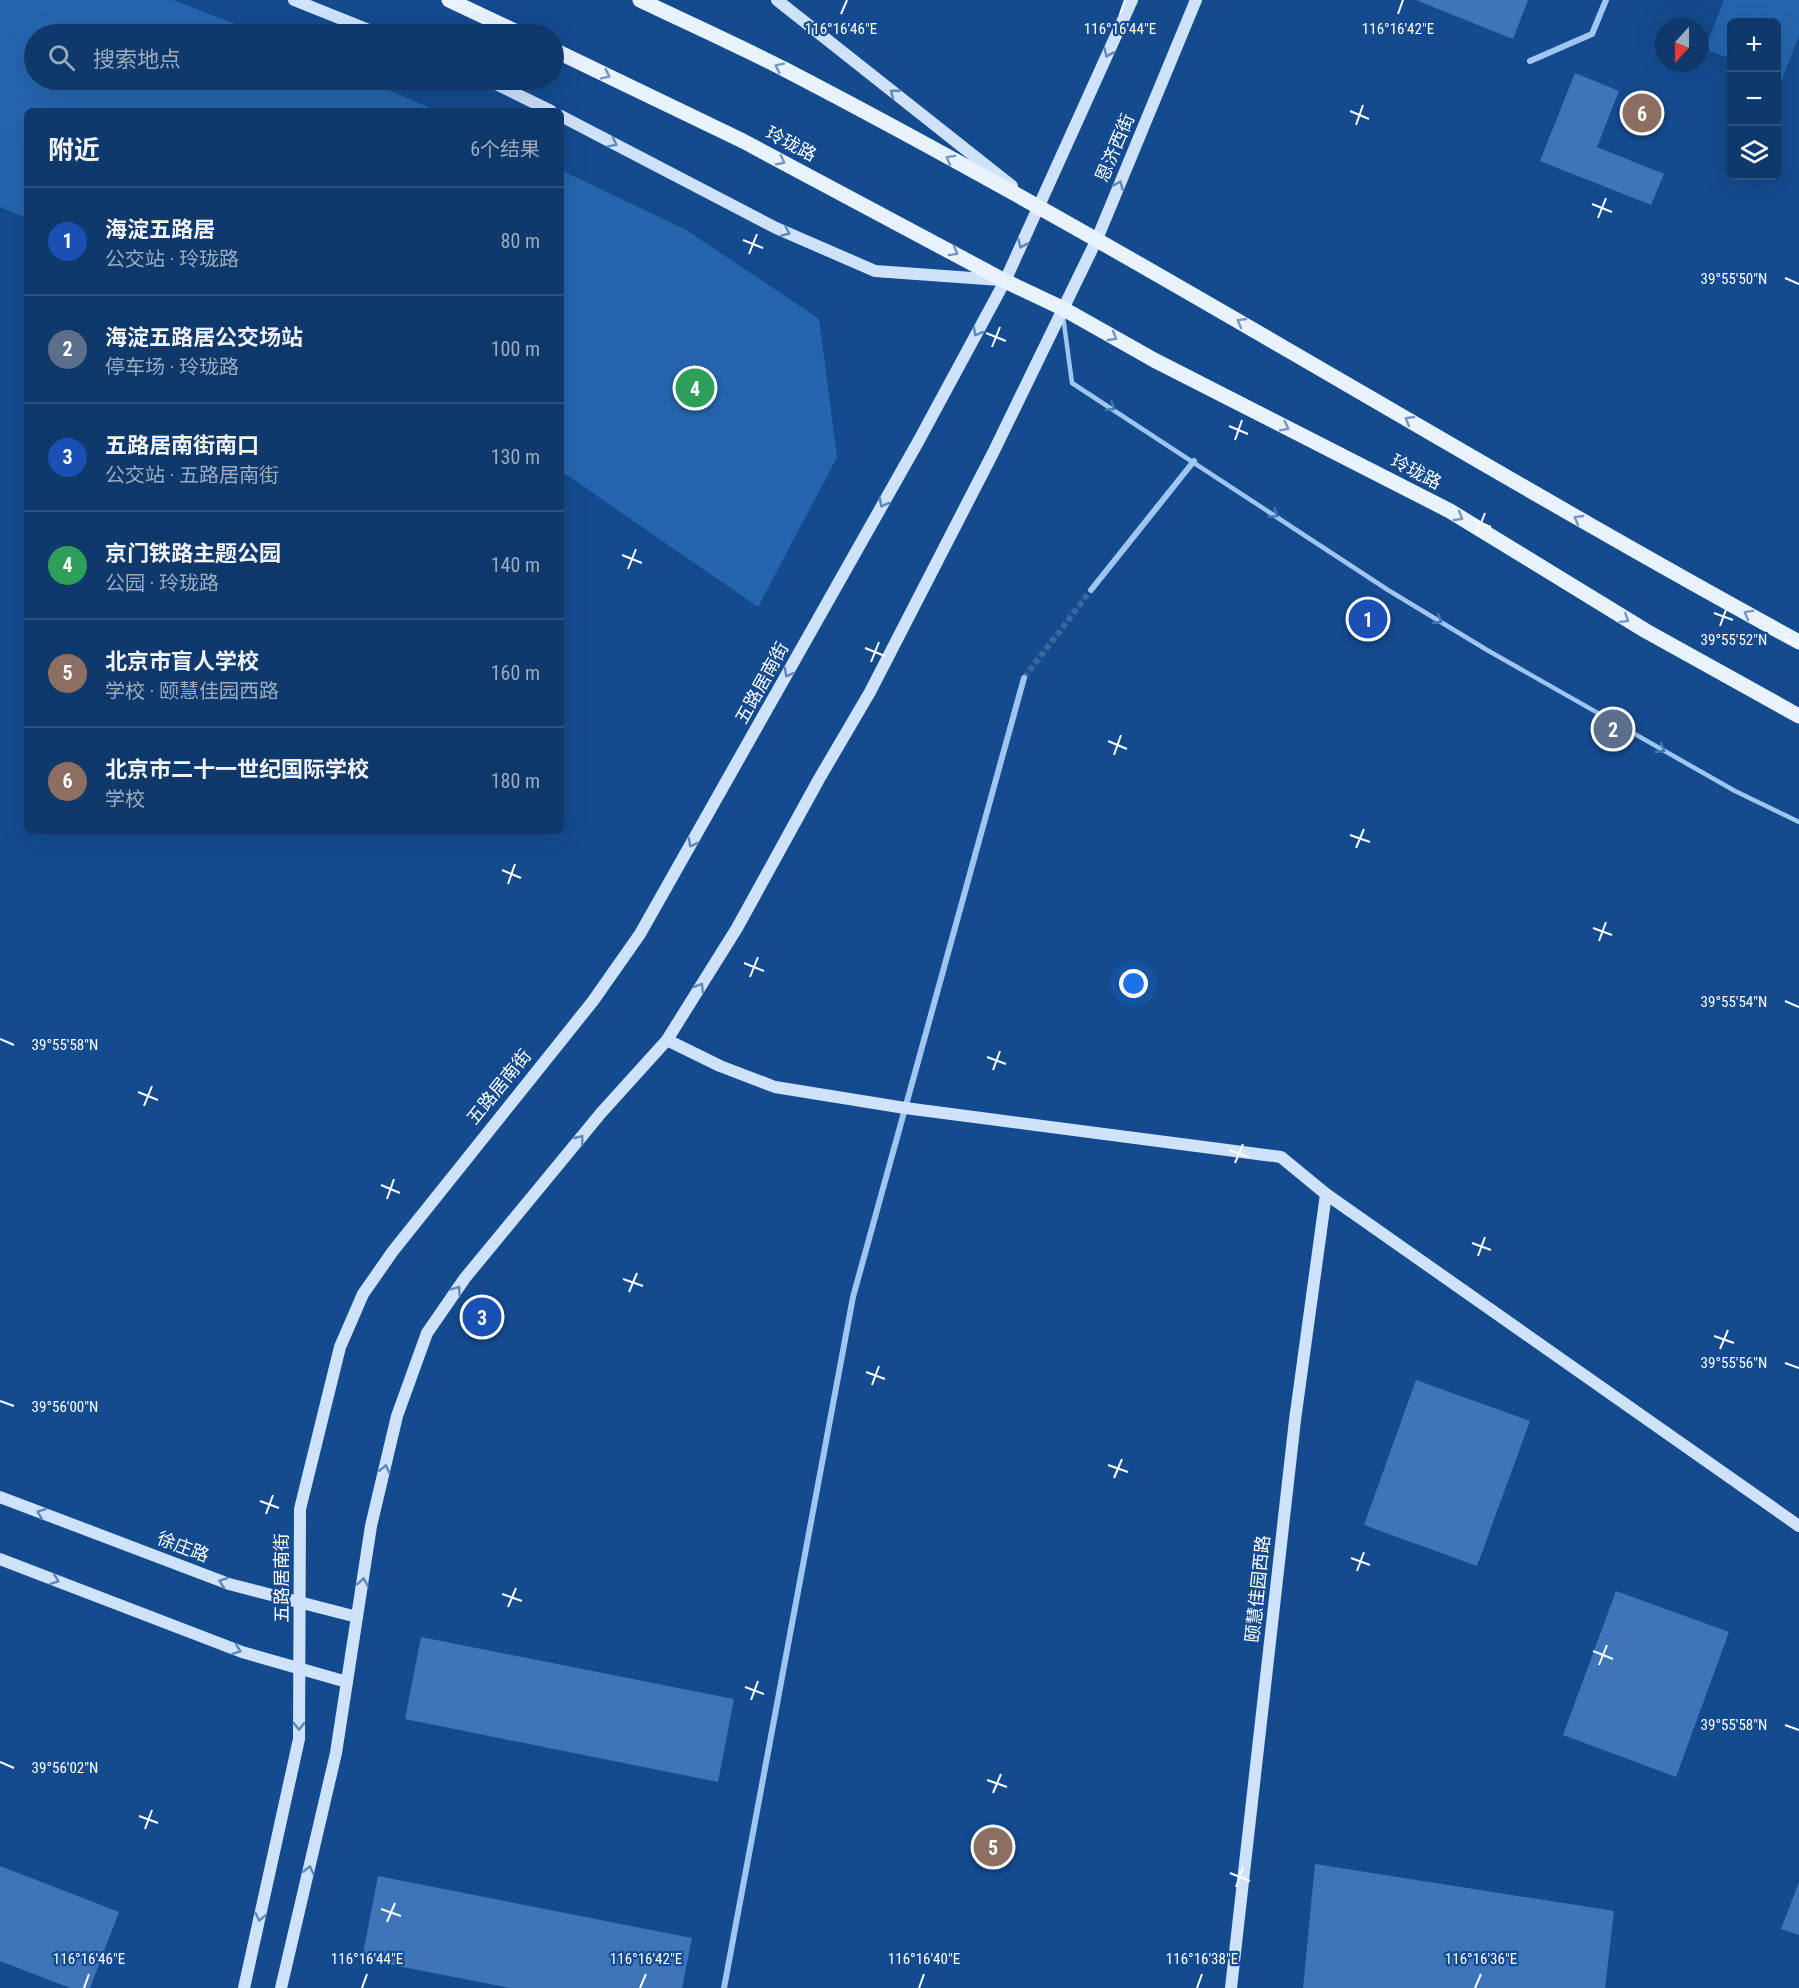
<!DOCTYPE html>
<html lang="zh">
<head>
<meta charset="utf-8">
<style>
	:root { --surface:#0f386b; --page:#1d4373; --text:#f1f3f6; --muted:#9bacc1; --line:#2f527e; --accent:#e69b98 }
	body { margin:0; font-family:"Roboto Condensed","Noto Sans SC",sans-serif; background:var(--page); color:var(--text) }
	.controls { position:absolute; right:18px; top:18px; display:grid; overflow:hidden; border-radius:9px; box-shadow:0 6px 24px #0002 }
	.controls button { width:54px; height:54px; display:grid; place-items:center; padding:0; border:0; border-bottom:2px solid var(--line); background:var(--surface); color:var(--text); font:30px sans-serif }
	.compass { position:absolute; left:1655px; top:18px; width:54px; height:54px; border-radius:50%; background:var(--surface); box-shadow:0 6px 24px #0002; rotate:201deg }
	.you { position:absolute; left:1134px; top:984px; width:21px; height:21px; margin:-15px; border:4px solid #fff; border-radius:50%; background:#1a73e8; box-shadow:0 0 0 9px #1a73e833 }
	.badge { display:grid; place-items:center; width:39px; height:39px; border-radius:50%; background:var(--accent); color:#fff; font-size:20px; font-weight:700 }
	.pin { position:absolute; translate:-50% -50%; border:3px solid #fff; box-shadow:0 2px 6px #0006 }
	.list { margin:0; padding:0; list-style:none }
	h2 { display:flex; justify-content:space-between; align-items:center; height:78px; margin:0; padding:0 24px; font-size:26px }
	h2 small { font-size:20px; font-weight:400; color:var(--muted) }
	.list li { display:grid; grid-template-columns:39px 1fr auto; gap:18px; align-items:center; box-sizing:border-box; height:108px; padding:0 24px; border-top:2px solid var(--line) }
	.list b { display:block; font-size:22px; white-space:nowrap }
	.list p { margin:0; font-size:20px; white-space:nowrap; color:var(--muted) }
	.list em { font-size:20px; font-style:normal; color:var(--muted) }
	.icon { flex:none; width:33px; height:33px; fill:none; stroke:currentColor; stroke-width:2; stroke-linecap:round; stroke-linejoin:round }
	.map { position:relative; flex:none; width:1799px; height:1988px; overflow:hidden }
	.search { position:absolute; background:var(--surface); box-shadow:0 6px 24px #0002; left:24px; top:24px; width:540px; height:66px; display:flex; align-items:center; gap:15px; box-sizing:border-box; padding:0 21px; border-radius:33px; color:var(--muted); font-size:22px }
	.panel { position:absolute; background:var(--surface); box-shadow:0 6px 24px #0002; left:24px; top:108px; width:540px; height:726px; border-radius:9px }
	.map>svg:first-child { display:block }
	.green { fill:#2665ae }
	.building { fill:#3d75b8 }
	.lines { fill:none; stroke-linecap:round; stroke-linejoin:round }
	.street-tunnel { stroke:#3766a0; stroke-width:6; stroke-dasharray:6 3; stroke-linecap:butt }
	.lane { stroke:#9fc5f1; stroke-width:4.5 }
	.street { stroke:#9fc5f1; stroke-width:6 }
	.secondary { stroke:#cee2fb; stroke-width:12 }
	.primary { stroke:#e9f2ff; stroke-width:15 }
	.oneway { stroke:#5e87ba }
	.oneway2 { stroke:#7496c1 }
	.oneway3 { stroke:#4576b1 }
	.ticks { fill:none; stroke:#fff; stroke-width:2 }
	.labels { text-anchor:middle; stroke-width:4.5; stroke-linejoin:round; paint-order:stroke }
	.street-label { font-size:18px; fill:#fff; stroke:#144b8f }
	.ticks-label { font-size:15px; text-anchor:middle; fill:#fff; stroke:#144b8f; stroke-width:4.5; stroke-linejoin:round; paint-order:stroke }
</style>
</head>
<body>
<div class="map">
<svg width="1799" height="1988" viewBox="0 0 1799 1988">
	<rect width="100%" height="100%" fill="#144b8f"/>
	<g class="green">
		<path d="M0 0H173L262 34H34V80H365L437 111H27V218L0 207Z"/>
		<path d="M1724 0H1799V36L1782 79 1777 77 1776 22H1732L1731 59 1705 49Z"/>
		<path d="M561 170 686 230 819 319 837 457 758 607 561 471Z"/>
	</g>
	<g class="building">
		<path d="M1416 0H1528L1513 39Z"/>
		<path d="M1575 73 1619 91 1597 147 1664 174 1651 205 1540 161Z"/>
		<path d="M1416 1380 1530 1421 1477 1566 1364 1525Z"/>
		<path d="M1616 1591 1729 1632 1676 1777 1563 1735Z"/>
		<path d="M421 1637 734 1699 718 1782 405 1719Z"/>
		<path d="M1315 1864 1614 1911 1605 1988H1303Z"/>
		<path d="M0 1866 119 1912 90 1988H70L0 1961Z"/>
		<path d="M378 1876 692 1938 682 1988H510L362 1959Z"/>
		<path d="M1799 1882V1935L1781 1929Z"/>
	</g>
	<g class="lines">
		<path class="street-tunnel" d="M1024 678 1091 590"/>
		<path class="lane" d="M1063 316 1072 383 1388 590 1487 650 1735 791 1799 822"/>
		<g class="street">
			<path d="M1530 61 1592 34 1606 0"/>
			<path d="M1091 590 1194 461"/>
			<path d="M724 1988 853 1297 1024 678"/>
		</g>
		<g class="secondary">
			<path d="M294 0 379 34"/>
			<path d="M777 0 1012 186"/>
			<path d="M488 80 551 111"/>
			<path d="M561 116 776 228 875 271 1000 280"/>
			<path d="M667 1040 720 1066 775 1087 905 1108 1281 1157 1326 1194 1799 1526"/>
			<path d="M0 1497 229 1584 357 1617"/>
			<path d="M0 1559 242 1652 347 1682"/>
			<path d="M244 1988 299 1739 300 1509 340 1347 363 1294 393 1251 593 1001 640 934 918 442 1005 281 1132 0"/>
			<path d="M281 1988 336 1753 371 1526 397 1416 427 1333 465 1278 601 1113 667 1040 737 928 819 779 870 692 993 453 1097 239 1196 0"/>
			<path d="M1231 1988 1295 1420 1326 1194"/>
		</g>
		<g class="primary">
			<path d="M449 0 521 34"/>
			<path d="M640 0C688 23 737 45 784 69 1129 248 1458 456 1799 642"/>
			<path d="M554 50 743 141 1005 281 1062 308 1154 360 1450 511 1646 631 1799 716"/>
		</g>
	</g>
	<defs><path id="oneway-chevron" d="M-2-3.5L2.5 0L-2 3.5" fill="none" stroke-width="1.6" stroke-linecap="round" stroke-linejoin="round" transform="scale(1.5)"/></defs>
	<g class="oneway">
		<use href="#oneway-chevron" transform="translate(1108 53) rotate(114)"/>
		<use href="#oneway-chevron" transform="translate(894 93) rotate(-142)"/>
		<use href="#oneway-chevron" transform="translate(613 143) rotate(27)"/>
		<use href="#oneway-chevron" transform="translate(1119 185) rotate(-67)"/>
		<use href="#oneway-chevron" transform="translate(786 232) rotate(23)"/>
		<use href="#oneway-chevron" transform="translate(1022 244) rotate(114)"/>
		<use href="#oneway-chevron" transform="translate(977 332) rotate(119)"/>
		<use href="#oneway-chevron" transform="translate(883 503) rotate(119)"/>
		<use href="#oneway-chevron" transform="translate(788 673) rotate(119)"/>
		<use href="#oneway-chevron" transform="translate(692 843) rotate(119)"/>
		<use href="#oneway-chevron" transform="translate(700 987) rotate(-58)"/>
		<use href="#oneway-chevron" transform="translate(580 1139) rotate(-51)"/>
		<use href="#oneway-chevron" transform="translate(457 1290) rotate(-55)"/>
		<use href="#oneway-chevron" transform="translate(385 1469) rotate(-77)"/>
		<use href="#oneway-chevron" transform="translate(41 1513) rotate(-159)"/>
		<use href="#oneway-chevron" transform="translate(55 1580) rotate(21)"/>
		<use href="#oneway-chevron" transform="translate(223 1582) rotate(-160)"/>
		<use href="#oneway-chevron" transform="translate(363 1582) rotate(-81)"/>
		<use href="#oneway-chevron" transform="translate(237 1650) rotate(20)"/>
		<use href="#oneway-chevron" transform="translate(299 1726) rotate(90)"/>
		<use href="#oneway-chevron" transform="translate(309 1870) rotate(-77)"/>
		<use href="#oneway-chevron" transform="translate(260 1917) rotate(102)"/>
	</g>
	<g class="oneway2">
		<use href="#oneway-chevron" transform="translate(779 67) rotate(-154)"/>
		<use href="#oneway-chevron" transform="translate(606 75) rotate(26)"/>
		<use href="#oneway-chevron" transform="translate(950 159) rotate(-151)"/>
		<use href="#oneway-chevron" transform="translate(781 161) rotate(27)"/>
		<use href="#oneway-chevron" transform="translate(954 252) rotate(29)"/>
		<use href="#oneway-chevron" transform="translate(1241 322) rotate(-150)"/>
		<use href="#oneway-chevron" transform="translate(1113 337) rotate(30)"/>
		<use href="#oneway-chevron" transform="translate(1409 420) rotate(-150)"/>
		<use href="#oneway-chevron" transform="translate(1285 427) rotate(27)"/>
		<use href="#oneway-chevron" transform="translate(1459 517) rotate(31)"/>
		<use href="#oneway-chevron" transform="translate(1578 519) rotate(-150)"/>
		<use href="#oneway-chevron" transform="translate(1748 614) rotate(-151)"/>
		<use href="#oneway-chevron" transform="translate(1625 619) rotate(32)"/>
	</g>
	<g class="oneway3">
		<use href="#oneway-chevron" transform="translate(1111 407) rotate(32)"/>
		<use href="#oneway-chevron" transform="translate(1274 514) rotate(34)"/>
		<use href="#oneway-chevron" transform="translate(1438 620) rotate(31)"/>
		<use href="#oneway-chevron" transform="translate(1661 749) rotate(30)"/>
	</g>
	<path class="ticks" d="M841 14 847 0M1120 14 1125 0M1398 14 1403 0M1350 111 1369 119M1356 125 1363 105M1592 204 1612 212M1598 218 1606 198M743 240 763 248M749 254 757 234M1785 278 1799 284M986 333 1006 341M992 347 1000 327M1229 426 1248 434M1235 440 1242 420M1471 519 1491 527M1477 533 1485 513M622 555 642 563M628 569 636 549M1714 613 1733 620M1720 626 1727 607M1785 640 1799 645M865 648 885 656M871 662 879 642M1108 741 1127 749M1114 755 1121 735M1350 835 1370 842M1356 848 1364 829M502 870 521 878M508 884 515 864M1593 928 1612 935M1599 941 1606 922M744 963 764 971M750 977 758 957M1785 1001 1799 1007M0 1039 14 1045M987 1057 1006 1064M993 1070 1000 1051M138 1092 158 1100M144 1106 152 1086M1229 1150 1249 1157M1235 1163 1243 1144M381 1185 400 1193M387 1199 394 1179M1472 1243 1491 1250M1478 1256 1485 1237M623 1279 643 1286M629 1292 637 1273M1714 1336 1734 1343M1720 1349 1728 1330M1785 1363 1799 1368M866 1372 885 1379M872 1385 879 1366M0 1401 14 1406M1108 1465 1128 1472M1114 1478 1122 1459M260 1501 279 1508M266 1514 273 1495M1351 1558 1370 1565M1357 1571 1364 1552M502 1594 522 1601M508 1607 516 1588M1593 1651 1613 1659M1599 1665 1607 1645M745 1687 764 1694M751 1700 758 1681M1785 1725 1799 1730M0 1762 14 1768M987 1780 1007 1787M993 1793 1001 1774M139 1816 158 1823M145 1829 152 1810M1230 1873 1250 1881M1236 1887 1243 1867M381 1909 401 1916M387 1922 395 1903M84 1988 89 1974M362 1988 367 1974M640 1988 646 1974M919 1988 924 1974M1197 1988 1202 1974M1475 1988 1481 1974"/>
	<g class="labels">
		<g class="street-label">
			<text transform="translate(791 144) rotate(27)" y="6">玲珑路</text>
			<text transform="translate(1115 148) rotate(-67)" y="6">恩济西街</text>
			<text transform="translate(1416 472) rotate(27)" y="6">玲珑路</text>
			<text transform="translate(762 683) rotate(-61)" y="6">五路居南街</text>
			<text transform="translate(499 1087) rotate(-51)" y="6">五路居南街</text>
			<text transform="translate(183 1547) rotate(21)" y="6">徐庄路</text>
			<text transform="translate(282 1578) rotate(-90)" y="6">五路居南街</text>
			<text transform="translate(1258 1589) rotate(-84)" y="6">颐慧佳园西路</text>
		</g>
	</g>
	<g class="ticks-label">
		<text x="1398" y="34">116°16'42"E</text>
		<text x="841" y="34">116°16'46"E</text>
		<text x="1120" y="34">116°16'44"E</text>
		<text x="1734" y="284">39°55'50"N</text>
		<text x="1734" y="645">39°55'52"N</text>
		<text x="1734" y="1007">39°55'54"N</text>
		<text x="65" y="1050">39°55'58"N</text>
		<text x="1734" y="1368">39°55'56"N</text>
		<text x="65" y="1412">39°56'00"N</text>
		<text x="1734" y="1730">39°55'58"N</text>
		<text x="65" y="1773">39°56'02"N</text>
		<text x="89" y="1964">116°16'46"E</text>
		<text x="367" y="1964">116°16'44"E</text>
		<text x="646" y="1964">116°16'42"E</text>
		<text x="924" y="1964">116°16'40"E</text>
		<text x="1202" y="1964">116°16'38"E</text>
		<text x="1481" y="1964">116°16'36"E</text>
	</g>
</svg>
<div class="controls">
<button>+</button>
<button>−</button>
<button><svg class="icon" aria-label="layers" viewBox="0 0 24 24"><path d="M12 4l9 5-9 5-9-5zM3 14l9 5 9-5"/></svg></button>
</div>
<svg class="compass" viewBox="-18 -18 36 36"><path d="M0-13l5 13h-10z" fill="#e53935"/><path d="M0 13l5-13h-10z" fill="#9bacc1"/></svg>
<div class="you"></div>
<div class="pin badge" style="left:1368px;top:619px;background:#1a4fb4">1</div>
<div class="pin badge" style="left:1613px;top:729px;background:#5c6f8a">2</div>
<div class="pin badge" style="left:482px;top:1317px;background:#1a4fb4">3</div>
<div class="pin badge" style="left:695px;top:388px;background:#2e9e5b">4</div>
<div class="pin badge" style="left:993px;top:1847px;background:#8d6e63">5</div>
<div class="pin badge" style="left:1642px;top:113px;background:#8d6e63">6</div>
<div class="search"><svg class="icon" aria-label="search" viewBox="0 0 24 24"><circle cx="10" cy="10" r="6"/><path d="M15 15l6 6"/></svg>搜索地点</div>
<section class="panel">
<h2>附近<small>6个结果</small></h2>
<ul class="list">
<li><span class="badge" style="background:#1a4fb4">1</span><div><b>海淀五路居</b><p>公交站 · 玲珑路</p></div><em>80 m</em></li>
<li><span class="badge" style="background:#5c6f8a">2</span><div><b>海淀五路居公交场站</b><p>停车场 · 玲珑路</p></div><em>100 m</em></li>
<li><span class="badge" style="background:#1a4fb4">3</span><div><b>五路居南街南口</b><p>公交站 · 五路居南街</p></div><em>130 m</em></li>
<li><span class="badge" style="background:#2e9e5b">4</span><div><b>京门铁路主题公园</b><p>公园 · 玲珑路</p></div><em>140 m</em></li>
<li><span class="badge" style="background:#8d6e63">5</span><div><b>北京市盲人学校</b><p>学校 · 颐慧佳园西路</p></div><em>160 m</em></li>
<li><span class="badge" style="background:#8d6e63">6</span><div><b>北京市二十一世纪国际学校</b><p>学校</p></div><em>180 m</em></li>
</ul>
</section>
</div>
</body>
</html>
